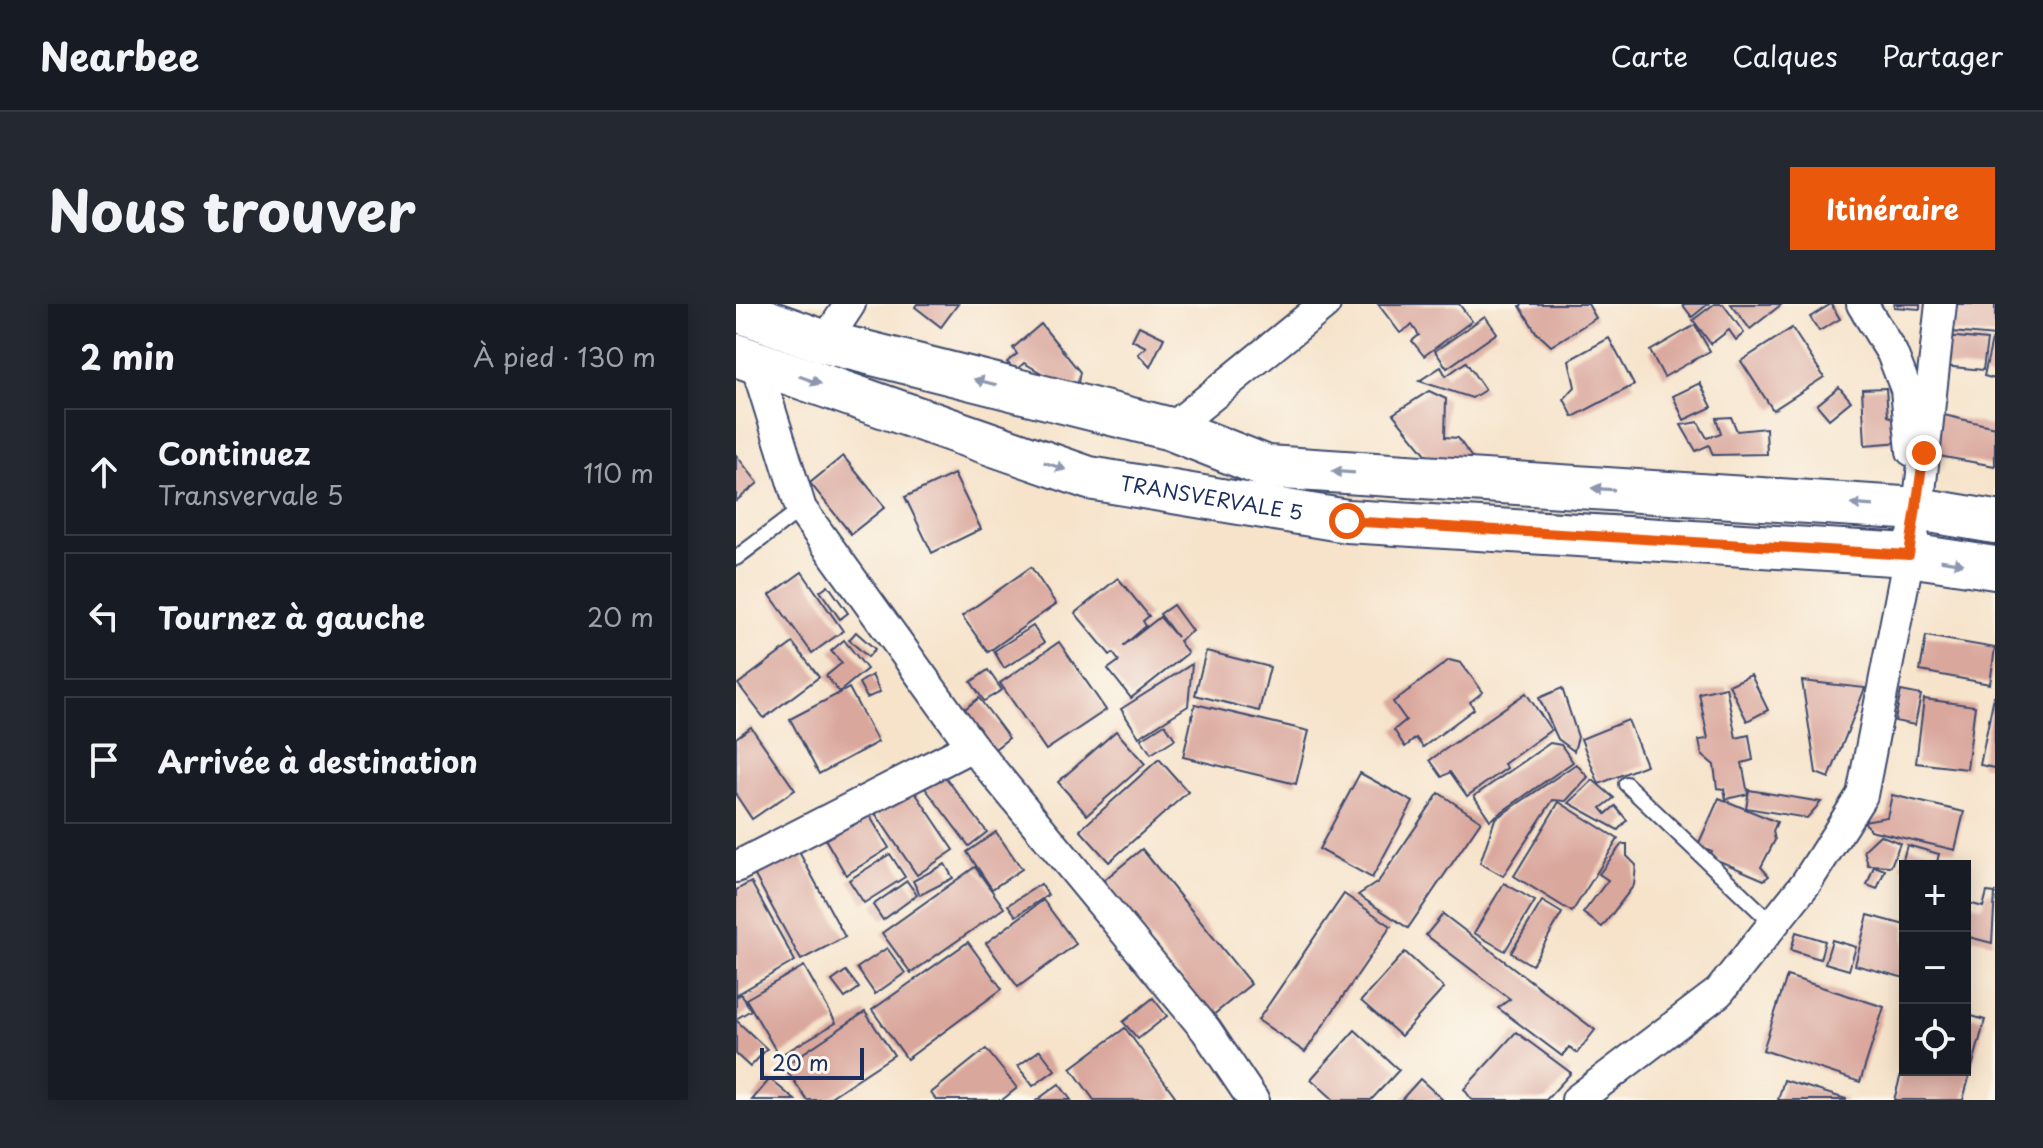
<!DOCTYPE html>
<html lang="fr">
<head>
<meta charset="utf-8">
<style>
	:root { --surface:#171b24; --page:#242831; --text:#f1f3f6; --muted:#9ea1a6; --line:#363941; --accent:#ea580c }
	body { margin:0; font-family:"Playpen Sans",sans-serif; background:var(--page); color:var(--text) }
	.controls { position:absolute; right:24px; bottom:24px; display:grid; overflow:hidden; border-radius:0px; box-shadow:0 4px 20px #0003 }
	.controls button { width:72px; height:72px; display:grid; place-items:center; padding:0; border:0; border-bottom:2px solid var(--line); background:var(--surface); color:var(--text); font:40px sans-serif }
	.scale { position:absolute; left:24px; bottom:20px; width:104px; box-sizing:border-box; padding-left:8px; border:4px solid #1b2f5e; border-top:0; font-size:22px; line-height:28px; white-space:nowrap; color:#1b2f5e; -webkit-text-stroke:6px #fbf7ec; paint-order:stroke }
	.stop { position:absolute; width:24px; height:24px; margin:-18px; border:6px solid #ea580c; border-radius:50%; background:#fff }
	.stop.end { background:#ea580c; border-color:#fff; box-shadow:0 2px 8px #0008 }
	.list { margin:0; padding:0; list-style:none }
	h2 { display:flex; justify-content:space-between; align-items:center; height:104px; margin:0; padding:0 32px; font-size:34px }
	h2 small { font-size:26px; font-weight:400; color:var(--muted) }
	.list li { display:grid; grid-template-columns:52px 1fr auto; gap:24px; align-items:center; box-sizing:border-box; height:128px; margin:0 16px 16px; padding:0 16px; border:2px solid var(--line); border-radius:0px }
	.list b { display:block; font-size:30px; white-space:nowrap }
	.list p { margin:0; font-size:26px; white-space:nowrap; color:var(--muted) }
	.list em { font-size:26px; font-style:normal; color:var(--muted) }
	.icon { flex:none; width:44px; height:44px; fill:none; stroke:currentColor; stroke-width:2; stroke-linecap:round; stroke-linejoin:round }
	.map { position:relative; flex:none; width:1259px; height:796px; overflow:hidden; border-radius:0px }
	header { display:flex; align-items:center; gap:48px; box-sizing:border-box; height:112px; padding:0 40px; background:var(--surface); border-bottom:2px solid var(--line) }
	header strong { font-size:38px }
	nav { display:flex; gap:44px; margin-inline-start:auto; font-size:28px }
	.intro { display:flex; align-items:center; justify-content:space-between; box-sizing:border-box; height:192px; padding:0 48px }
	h1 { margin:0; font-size:56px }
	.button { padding:20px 36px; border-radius:0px; background:var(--accent); color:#fff; font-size:28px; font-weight:700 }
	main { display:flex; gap:48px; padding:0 48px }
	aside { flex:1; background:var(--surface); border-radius:0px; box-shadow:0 4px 20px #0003 }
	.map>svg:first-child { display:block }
	.building { fill:#daa79d }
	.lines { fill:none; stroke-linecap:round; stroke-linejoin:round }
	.lane-casing { stroke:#3c4a6e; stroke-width:18 }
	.street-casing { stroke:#3c4a6e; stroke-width:34 }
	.secondary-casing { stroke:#3c4a6e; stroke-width:46 }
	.lane { stroke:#fff; stroke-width:14 }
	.street { stroke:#fff; stroke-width:30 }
	.secondary { stroke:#fff; stroke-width:42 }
	.oneway { fill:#8d97ae }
	.route { stroke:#ea580c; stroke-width:10 }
	.labels { text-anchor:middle; stroke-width:6; stroke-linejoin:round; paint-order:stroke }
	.street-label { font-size:20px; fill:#1b2f5e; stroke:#fbf7ec }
</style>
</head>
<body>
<header>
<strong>Nearbee</strong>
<nav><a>Carte</a><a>Calques</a><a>Partager</a></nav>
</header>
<div class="intro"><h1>Nous trouver</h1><a class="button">Itinéraire</a></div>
<main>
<aside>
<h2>2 min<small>À pied · 130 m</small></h2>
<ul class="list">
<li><svg class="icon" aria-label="ahead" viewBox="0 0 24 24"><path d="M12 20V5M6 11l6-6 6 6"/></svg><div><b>Continuez</b><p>Transvervale 5</p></div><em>110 m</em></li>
<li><svg class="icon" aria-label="left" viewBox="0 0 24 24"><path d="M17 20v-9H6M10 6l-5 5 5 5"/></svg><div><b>Tournez à gauche</b></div><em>20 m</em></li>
<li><svg class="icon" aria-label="arrive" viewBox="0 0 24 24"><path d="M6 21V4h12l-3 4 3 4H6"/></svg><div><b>Arrivée à destination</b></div></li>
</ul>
</aside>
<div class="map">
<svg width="1259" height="796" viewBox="0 0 1259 796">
	<rect width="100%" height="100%" fill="#fbf7ec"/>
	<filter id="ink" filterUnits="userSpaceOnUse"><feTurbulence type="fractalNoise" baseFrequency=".0125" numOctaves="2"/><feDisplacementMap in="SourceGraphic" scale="16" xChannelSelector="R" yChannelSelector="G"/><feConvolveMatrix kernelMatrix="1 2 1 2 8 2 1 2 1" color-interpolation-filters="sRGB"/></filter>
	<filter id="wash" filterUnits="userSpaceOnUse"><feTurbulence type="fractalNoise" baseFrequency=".006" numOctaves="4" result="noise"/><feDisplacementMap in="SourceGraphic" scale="32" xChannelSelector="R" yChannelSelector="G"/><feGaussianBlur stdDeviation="1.8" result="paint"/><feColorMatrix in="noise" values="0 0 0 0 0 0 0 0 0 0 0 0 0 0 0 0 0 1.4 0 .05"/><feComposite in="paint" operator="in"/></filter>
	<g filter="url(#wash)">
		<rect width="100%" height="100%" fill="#f6e3ca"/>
		<g id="blocks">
			<g class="building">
				<path d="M181 0H222L205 23 179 3Z"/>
				<path d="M642 0H723L736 17 688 52 676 37 683 31 676 21 664 29Z"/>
				<path d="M787 0H852L860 14 815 42 800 28 784 2Z"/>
				<path d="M946 0H972L956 13Z"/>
				<path d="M978 0H987L1008 29 1000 36 993 26 975 40 957 16Z"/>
				<path d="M995 0H1046L1014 25Z"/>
				<path d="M1095 0 1104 15 1083 27 1074 13Z"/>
				<path d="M1158 0H1184V5L1158 3Z"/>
				<path d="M1209 0H1259V32L1206 27Z"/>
				<path d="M749 12 761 29 711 64 699 47Z"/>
				<path d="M305 20 344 68 340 89 288 59 279 67 271 58 281 50 277 44Z"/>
				<path d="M959 21 974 47 928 73 914 47Z"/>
				<path d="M403 22 428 34 414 63 402 50 410 43 396 36Z"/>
				<path d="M1056 24 1088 73 1037 106 1005 57Z"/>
				<path d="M1210 32 1251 36 1247 66 1207 62Z"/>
				<path d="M873 34 898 81 837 113 828 95 839 83 833 56Z"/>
				<path d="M1256 36H1259V75L1248 72Z"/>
				<path d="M730 58 749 86 736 94 683 77 705 63 710 72Z"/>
				<path d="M964 79 976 103 948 116 937 92Z"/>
				<path d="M1103 83 1115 97 1093 115 1081 101Z"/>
				<path d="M1150 84 1152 112 1164 116 1165 138 1129 141 1126 85Z"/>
				<path d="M693 87 710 95 709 133 722 134 738 157 702 165 657 110Z"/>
				<path d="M1195 108 1259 123V162L1191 150Z"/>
				<path d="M995 113 1001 127 1030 124 1031 150 977 151 973 141 960 147 945 121 962 118 971 134 985 129 980 114Z"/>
				<path d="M0 151 22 179 0 197Z"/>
				<path d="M107 152 149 203 115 230 74 179Z"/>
				<path d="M218 170 245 225 196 249 169 193Z"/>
				<path d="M295 263 320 300 252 348 226 312Z"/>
				<path d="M66 268 107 327 76 349 34 291Z"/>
				<path d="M382 274 413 312 407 317 410 322 387 342 424 313 441 333 424 310 437 301 456 327 443 337 452 349 395 394 372 365 383 357 377 349 374 351 339 309Z"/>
				<path d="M92 281 112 309 104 315 84 287Z"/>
				<path d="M297 322 308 339 268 364 258 347Z"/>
				<path d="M120 328 139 345 132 353 113 336Z"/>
				<path d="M1190 332 1259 344 1254 380 1184 367Z"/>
				<path d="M108 336 131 365 103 388 90 372 106 359 95 347Z"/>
				<path d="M323 338 370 406 310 446 264 379Z"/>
				<path d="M57 339 83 373 28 414 2 380Z"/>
				<path d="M470 347 534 363 523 407 459 391Z"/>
				<path d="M713 356 725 359 747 388 734 398 738 405 687 443 680 434 669 443 658 426 670 416 657 398Z"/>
				<path d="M456 360 452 402 403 433 385 405Z"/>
				<path d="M252 366 266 386 248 397 235 378Z"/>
				<path d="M136 371 144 388 131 394 123 379Z"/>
				<path d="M1015 371 1032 406 1011 417 993 381Z"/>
				<path d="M1066 377 1129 384 1093 474 1080 469Z"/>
				<path d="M990 383 1000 434 1013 431 1017 456 1006 459 1012 490 990 495 988 485 981 484 978 461 966 451 963 436 972 435 963 389Z"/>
				<path d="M113 384 142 438 83 470 54 415Z"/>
				<path d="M826 384 842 433 838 447 822 435 803 394Z"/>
				<path d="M1165 387 1185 391 1179 421 1159 417Z"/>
				<path d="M790 389 815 426 768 460 771 464 731 492 714 468 706 473 694 456Z"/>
				<path d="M1258 392H1259V464L1244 461Z"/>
				<path d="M243 394 273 434 255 448 225 408Z"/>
				<path d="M1188 395 1239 402 1231 465 1180 459Z"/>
				<path d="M459 400 573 427 560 480 447 453Z"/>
				<path d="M892 416 910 461 863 480 845 435Z"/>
				<path d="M429 420 439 435 415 450 405 435Z"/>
				<path d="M15 423 59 486 16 515 0 491V434Z"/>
				<path d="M380 427 409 460 351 511 322 478Z"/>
				<path d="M814 439 825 441 837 458 754 516 738 492Z"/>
				<path d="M423 455 452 488 373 558 344 526Z"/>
				<path d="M840 460 852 473 830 497 817 496 767 572 744 559 759 515Z"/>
				<path d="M624 469 677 498 636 574 583 545Z"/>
				<path d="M207 470 251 528 233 542 189 484Z"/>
				<path d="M857 476 878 494 865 504 870 510 879 502 891 516 882 526 833 499Z"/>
				<path d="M174 481 218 546 181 571 137 506Z"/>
				<path d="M1013 486 1085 498 1071 514 1010 504Z"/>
				<path d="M703 489 745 517 672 624 622 591 642 578Z"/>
				<path d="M1156 491 1228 508 1219 546 1134 526 1128 517 1151 513Z"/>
				<path d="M983 494 1041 518 1037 527 1039 536 1025 563 1033 572 1028 576 974 553 976 547 962 541Z"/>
				<path d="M823 498 882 535 836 608 778 572Z"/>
				<path d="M130 506 153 544 110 571 88 533Z"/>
				<path d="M260 528 286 565 256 585 231 548Z"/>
				<path d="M1144 531 1164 539 1155 562 1132 561 1128 546Z"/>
				<path d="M886 540H891V552L900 561 898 581 866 623 847 609 872 576 863 570Z"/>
				<path d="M1171 541 1203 550 1200 562 1165 563Z"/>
				<path d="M406 545 515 680 476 712 367 577Z"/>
				<path d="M62 546 109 633 65 656 18 570Z"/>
				<path d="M154 550 169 573 128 599 113 576Z"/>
				<path d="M209 560 217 574 184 591 177 577Z"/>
				<path d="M1138 562 1149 566 1141 585 1131 581Z"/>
				<path d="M239 563 268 604 175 669 146 629Z"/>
				<path d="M171 577 181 591 147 616 137 601Z"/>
				<path d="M15 578 59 657 0 691V586Z"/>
				<path d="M768 579 799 597 769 647 738 629Z"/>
				<path d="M305 580 312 591 280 612 272 601Z"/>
				<path d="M1251 588 1259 589 1256 639 1229 632 1233 599 1247 603Z"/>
				<path d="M608 590 655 622 569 748 522 716Z"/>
				<path d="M307 596 340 640 282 683 250 639Z"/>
				<path d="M806 597 826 609 796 661 775 649Z"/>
				<path d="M707 610 859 726 841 749 833 743 826 752 762 704 774 695 690 631Z"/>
				<path d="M1132 611 1169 621V674L1119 661Z"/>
				<path d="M1060 628 1089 637 1084 655 1055 646Z"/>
				<path d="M1096 636 1120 643 1113 666 1089 659Z"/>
				<path d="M232 638 266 685 171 755 136 706Z"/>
				<path d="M151 644 169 669 139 690 121 664Z"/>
				<path d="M669 648 708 684 665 732 625 697Z"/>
				<path d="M68 662 100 719 43 752 10 695Z"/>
				<path d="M110 667 123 684 109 694 96 677Z"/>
				<path d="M1051 672 1148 703 1124 778 1027 746Z"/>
				<path d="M5 690 15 706 0 715V693Z"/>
				<path d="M417 694 431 712 402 735 387 718Z"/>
				<path d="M129 708 158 751 90 796H71L48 762Z"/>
				<path d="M1229 710 1249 716 1227 796H1158L1168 759 1169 766H1229Z"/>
				<path d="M0 716 31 745 14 763 0 750Z"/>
				<path d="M389 724 439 792 433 796H358L335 764Z"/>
				<path d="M619 726 663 766 635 796H598L575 775Z"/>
				<path d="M780 728 835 769 810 796H736L728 785Z"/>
				<path d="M250 745 281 784 266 796H200L195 789Z"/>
				<path d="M304 746 319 766 297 782 282 762Z"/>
				<path d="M34 775 59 796H16Z"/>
				<path d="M684 775 707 796H665Z"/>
				<path d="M1048 776 1110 795V796H1042Z"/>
				<path d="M323 780 335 796H301Z"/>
			</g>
		</g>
	</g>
	<g filter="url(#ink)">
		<use href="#blocks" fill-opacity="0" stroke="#3c4a6e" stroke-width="2"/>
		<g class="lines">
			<defs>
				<g id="lane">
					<path d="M0 254 65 205"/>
					<path d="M890 480 1037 620"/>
				</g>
				<g id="street">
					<path d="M1126 0 1156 49 1170 85 1176 147"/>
					<path d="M89 38 114 0"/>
					<path d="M19 57 65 205 236 442 470 726 517 796"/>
					<path d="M435 125 589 0"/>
					<path d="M0 563 236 442"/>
					<path d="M841 796 983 688 1070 579 1126 491 1182 205 1205 0"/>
				</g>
				<g id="secondary">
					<path d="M0 6 89 38 435 125 531 163 1182 205 1259 218"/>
					<path id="s1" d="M0 51 353 174 611 217 1173 251 1259 264"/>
				</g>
			</defs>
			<use href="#lane" class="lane-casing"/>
			<use href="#street" class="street-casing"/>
			<use href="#secondary" class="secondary-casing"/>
			<use href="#lane" class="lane"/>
			<use href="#street" class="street"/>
			<use href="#secondary" class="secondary"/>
		</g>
		<defs><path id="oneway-solid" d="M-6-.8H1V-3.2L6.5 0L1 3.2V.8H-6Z" transform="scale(2)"/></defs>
		<g class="oneway">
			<use href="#oneway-solid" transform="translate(74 76) rotate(19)"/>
			<use href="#oneway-solid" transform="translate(249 78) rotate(-166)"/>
			<use href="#oneway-solid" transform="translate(319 162) rotate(19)"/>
			<use href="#oneway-solid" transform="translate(607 168) rotate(-176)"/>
			<use href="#oneway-solid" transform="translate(867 185) rotate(-176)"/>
			<use href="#oneway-solid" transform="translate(1126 201) rotate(-176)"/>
			<use href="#oneway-solid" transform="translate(1216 258) rotate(9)"/>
		</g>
	</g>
	<g class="lines" filter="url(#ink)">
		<path class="route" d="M611 217 1173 251 1188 149"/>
	</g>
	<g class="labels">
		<g class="street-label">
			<text dy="7" stroke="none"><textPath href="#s1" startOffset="498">TRANSVERVALE 5</textPath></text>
		</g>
	</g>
</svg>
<div class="controls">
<button>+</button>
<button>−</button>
<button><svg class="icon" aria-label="locate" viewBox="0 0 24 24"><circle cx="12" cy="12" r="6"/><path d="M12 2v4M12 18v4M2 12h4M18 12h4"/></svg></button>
</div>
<div class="scale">20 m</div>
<div class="stop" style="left:611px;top:217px"></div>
<div class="stop end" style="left:1188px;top:149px"></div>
</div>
</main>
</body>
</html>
